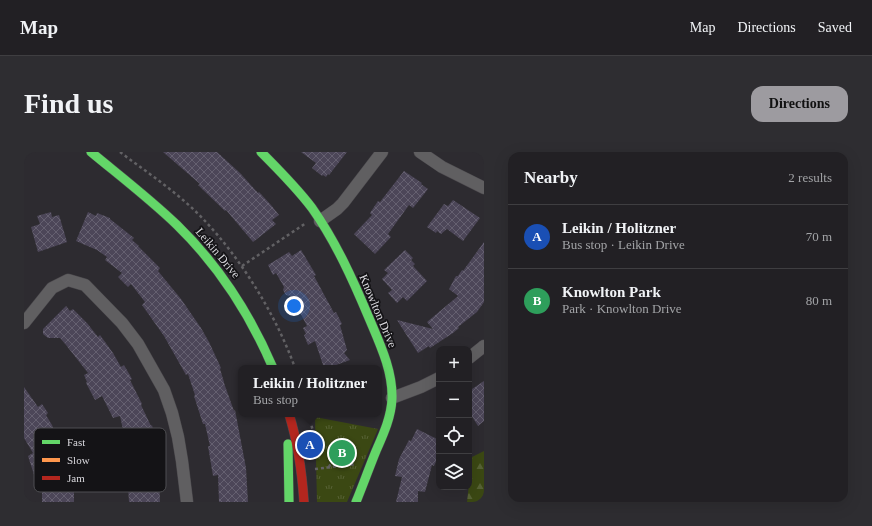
<!DOCTYPE html>
<html lang="en">
<head>
<meta charset="utf-8">
<style>
	:root { --surface:#222024; --page:#2e2d31; --text:#f1f3f6; --muted:#a2a3a6; --line:#3f3e41; --accent:#9d9ba0 }
	body { margin:0; font-family:Georgia,serif; background:var(--page); color:var(--text) }
	.controls { position:absolute; right:12px; bottom:12px; display:grid; overflow:hidden; border-radius:8px; box-shadow:0 4px 16px #0002 }
	.controls button { width:36px; height:36px; display:grid; place-items:center; padding:0; border:0; border-bottom:1px solid var(--line); background:var(--surface); color:var(--text); font:20px sans-serif }
	.you { position:absolute; left:270px; top:154px; width:14px; height:14px; margin:-10px; border:3px solid #fff; border-radius:50%; background:#1a73e8; box-shadow:0 0 0 6px #1a73e833 }
	.badge { display:grid; place-items:center; width:26px; height:26px; border-radius:50%; background:var(--accent); color:#fff; font-size:13px; font-weight:700 }
	.pin { position:absolute; translate:-50% -50%; border:2px solid #fff; box-shadow:0 1px 4px #0006 }
	.popup { position:absolute; left:214px; top:213px; width:144px; height:52px; box-sizing:border-box; display:grid; place-content:center; border-radius:8px; background:var(--surface); filter:drop-shadow(0 1px 3px #0005); font-size:13px; white-space:nowrap; color:var(--muted) }
	.popup b { font-size:15px; color:var(--text) }
	.popup::after { content:''; position:absolute; left:50%; top:100%; margin-left:-8px; border:8px solid transparent; border-top-color:var(--surface) }
	.list { margin:0; padding:0; list-style:none }
	h2 { display:flex; justify-content:space-between; align-items:center; height:52px; margin:0; padding:0 16px; font-size:17px }
	h2 small { font-size:13px; font-weight:400; color:var(--muted) }
	.list li { display:grid; grid-template-columns:26px 1fr auto; gap:12px; align-items:center; box-sizing:border-box; height:64px; padding:0 16px; border-top:1px solid var(--line) }
	.list b { display:block; font-size:15px; white-space:nowrap }
	.list p { margin:0; font-size:13px; white-space:nowrap; color:var(--muted) }
	.list em { font-size:13px; font-style:normal; color:var(--muted) }
	.icon { flex:none; width:22px; height:22px; fill:none; stroke:currentColor; stroke-width:2; stroke-linecap:round; stroke-linejoin:round }
	.map { position:relative; flex:none; width:460px; height:350px; overflow:hidden; border-radius:12px }
	header { display:flex; align-items:center; gap:24px; box-sizing:border-box; height:56px; padding:0 20px; background:var(--surface); border-bottom:1px solid var(--line) }
	header strong { font-size:19px }
	nav { display:flex; gap:22px; margin-inline-start:auto; font-size:14px }
	.intro { display:flex; align-items:center; justify-content:space-between; box-sizing:border-box; height:96px; padding:0 24px }
	h1 { margin:0; font-size:28px }
	.button { padding:10px 18px; border-radius:12px; background:var(--accent); color:#111; font-size:14px; font-weight:700 }
	main { display:flex; gap:24px; padding:0 24px }
	aside { flex:1; background:var(--surface); border-radius:12px; box-shadow:0 4px 16px #0002 }
	.map>svg:first-child { display:block }
	.forest { fill:url(#forest-firs) }
	.park { fill:url(#park-tufts) }
	.building { fill:url(#building-cross-hatch) }
	.lines { fill:none; stroke-linecap:round; stroke-linejoin:round }
	.street-casing { stroke:#49474b; stroke-width:13 }
	.fast-casing { stroke:#49474b; stroke-width:10 }
	.jam-casing { stroke:#49474b; stroke-width:10 }
	.path { stroke:#626164; stroke-width:2.5; stroke-dasharray:3 3; stroke-linecap:butt }
	.street { stroke:#605f61; stroke-width:12 }
	.fast { stroke:#63d668; stroke-width:9 }
	.jam { stroke:#b3261e; stroke-width:9 }
	.labels { text-anchor:middle; stroke-width:3.5; stroke-linejoin:round; paint-order:stroke }
	.street-label { font-size:12px; fill:#d9d8dd; stroke:#141316 }
	.key { fill:#141316; stroke:#4f4e52; stroke-width:1 }
	.key-label { font-size:11px; fill:#d9d8dd }
</style>
</head>
<body>
<header>
<strong>Map</strong>
<nav><a>Map</a><a>Directions</a><a>Saved</a></nav>
</header>
<div class="intro"><h1>Find us</h1><a class="button">Directions</a></div>
<main>
<div class="map">
<svg width="460" height="350" viewBox="0 0 460 350">
	<defs>
		<pattern id="forest-firs" width="22" height="20" patternUnits="userSpaceOnUse"><rect width="22" height="20" fill="#3b4813"/><path d="M5 1l3.5 6h-7zM16 11l3.5 6h-7z" fill="#576235"/></pattern>
		<pattern id="park-tufts" width="24" height="20" patternUnits="userSpaceOnUse"><rect width="24" height="20" fill="#3b4813"/><path d="M3 7l-1-3M5 7V3M7 7l1-3M15 17l-1-3M17 17v-4M19 17l1-3" fill="none" stroke="#576235"/></pattern>
		<pattern id="building-cross-hatch" width="8" height="8" patternUnits="userSpaceOnUse"><rect width="8" height="8" fill="#4c4658"/><path d="M0 0l8 8M0 8l8-8" fill="none" stroke="#656070"/></pattern>
	</defs>
	<rect width="100%" height="100%" fill="#2d2b30"/>
	<path class="forest" d="M460 299V350H443L448 305Z"/>
	<path class="park" d="M291 265 354 277 323 350H293Z"/>
	<g class="building">
		<path d="M139 0H193L216 21 234 41 235 40 247 53 255 63 248 68 252 72 229 90 202 58 201 59 174 33 176 32Z"/>
		<path d="M277 0H323L305 23 304 22 302 25 299 23 298 24 288 16 292 11Z"/>
		<path d="M380 19 398 31 397 32 404 37 389 56 385 53 364 82 367 85 366 86 351 102 330 82 348 63 346 61 354 49 356 50Z"/>
		<path d="M429 48 456 66 439 89 423 77 417 82 413 79 412 81 403 75 420 52 424 54Z"/>
		<path d="M27 60 28 65 35 63 43 90 14 100 7 75 16 72 13 64Z"/>
		<path d="M64 60 72 64 73 61 86 66V67L110 86 108 88 115 94H114L136 116 134 119 157 147 177 176 185 190 197 216 196 217 200 230V231L210 259 211 258 222 316 224 350H195L194 323 189 324 184 294H186L181 272H179L170 244 171 243 164 222 162 223 140 184 118 153 121 150 107 132 104 135 94 125 98 121 81 108 83 105 73 98 52 89Z"/>
		<path d="M460 90V150L453 160 434 175 435 176 429 181 406 196 405 194 394 201 373 168 409 177 403 170 434 144 425 137 432 124H434L438 118 439 119Z"/>
		<path d="M277 98 292 123 290 124 310 161 312 160 318 172 316 173 323 198 320 201 326 208 304 216H300L291 189 284 193 280 183 282 182 279 176 283 174 269 147H268L267 144 262 143 259 138 260 135 252 121 249 123 244 113 265 100 268 104Z"/>
		<path d="M381 98 389 106 387 108 391 112 389 114 403 129 383 149 379 145 373 151 364 141 368 138 358 127 364 121 360 118Z"/>
		<path d="M42 154 46 159 49 157 63 171 74 185 76 183 89 201 97 215 100 213 108 227 106 228 118 252 117 253 127 274 128 273 131 286 128 287 135 321 136 350H105L103 319 100 320 98 305H101L98 287H101L96 264 89 266 78 244 71 248 62 231 63 230 60 223 64 221 42 193 36 186H24L19 182V177Z"/>
		<path d="M460 229V269L454 274 445 260V239Z"/>
		<path d="M0 235 14 255 18 252 24 261 22 263 28 273 43 312 44 311 50 335V350H18V331L13 332 4 304 9 301 0 286Z"/>
		<path d="M393 277 415 288V303L410 314 408 313 401 340 394 339V350H372L378 325 371 324 375 307 385 288 387 289Z"/>
	</g>
	<g class="lines">
		<defs>
			<g id="street">
				<path d="M396 0 418 15 460 36"/>
				<path d="M296 69 313 57 319 51 358 0"/>
				<path d="M0 171 28 136 44 128 61 133 98 171 114 192 140 238 148 261 154 285 158 309 163 350"/>
				<path d="M445 206 460 194"/>
				<path d="M368 246 397 235 415 226"/>
			</g>
			<g id="fast">
				<path d="M67 0C96 24 126 47 153 73 195 114 226 162 249 216"/>
				<path d="M237 0C255 18 273 36 288 56 312 90 329 128 345 166 356 192 369 219 368 247 367 266 359 283 352 299 345 316 339 333 332 350"/>
				<path d="M264 292 265 350"/>
			</g>
			<path id="jam" d="M265 262C274 291 278 320 280 350"/>
		</defs>
		<use href="#street" class="street-casing"/>
		<use href="#fast" class="fast-casing"/>
		<use href="#jam" class="jam-casing"/>
		<g class="path">
			<path d="M96 0C125 22 156 42 181 69 218 108 253 165 271 216"/>
			<path d="M218 114 282 71"/>
			<path d="M285 262 289 280V292"/>
			<path d="M305 315 310 305C321 301 322 304 329 312"/>
			<path d="M291 317 332 312"/>
		</g>
		<use href="#street" class="street"/>
		<use href="#fast" class="fast"/>
		<use href="#jam" class="jam"/>
	</g>
	<g class="labels">
		<g class="street-label">
			<text transform="translate(194 101) rotate(50)" y="4">Leikin Drive</text>
			<text transform="translate(354 159) rotate(67)" y="4">Knowlton Drive</text>
		</g>
	</g>
	<rect x="10" y="276" width="132" height="64" rx="6" class="key"/>
	<rect x="18" y="288" width="18" height="4" fill="#63d668"/>
	<rect x="18" y="306" width="18" height="4" fill="#ff974d"/>
	<rect x="18" y="324" width="18" height="4" fill="#b3261e"/>
	<g class="key-label">
		<text x="43" y="294">Fast</text>
		<text x="43" y="312">Slow</text>
		<text x="43" y="330">Jam</text>
	</g>
</svg>
<div class="controls">
<button>+</button>
<button>−</button>
<button><svg class="icon" aria-label="locate" viewBox="0 0 24 24"><circle cx="12" cy="12" r="6"/><path d="M12 2v4M12 18v4M2 12h4M18 12h4"/></svg></button>
<button><svg class="icon" aria-label="layers" viewBox="0 0 24 24"><path d="M12 4l9 5-9 5-9-5zM3 14l9 5 9-5"/></svg></button>
</div>
<div class="you"></div>
<div class="pin badge" style="left:286px;top:293px;background:#1a4fb4">A</div>
<div class="popup"><b>Leikin / Holitzner</b>Bus stop</div>
<div class="pin badge" style="left:318px;top:301px;background:#2e9e5b">B</div>
</div>
<aside>
<h2>Nearby<small>2 results</small></h2>
<ul class="list">
<li><span class="badge" style="background:#1a4fb4">A</span><div><b>Leikin / Holitzner</b><p>Bus stop · Leikin Drive</p></div><em>70 m</em></li>
<li><span class="badge" style="background:#2e9e5b">B</span><div><b>Knowlton Park</b><p>Park · Knowlton Drive</p></div><em>80 m</em></li>
</ul>
</aside>
</main>
</body>
</html>
